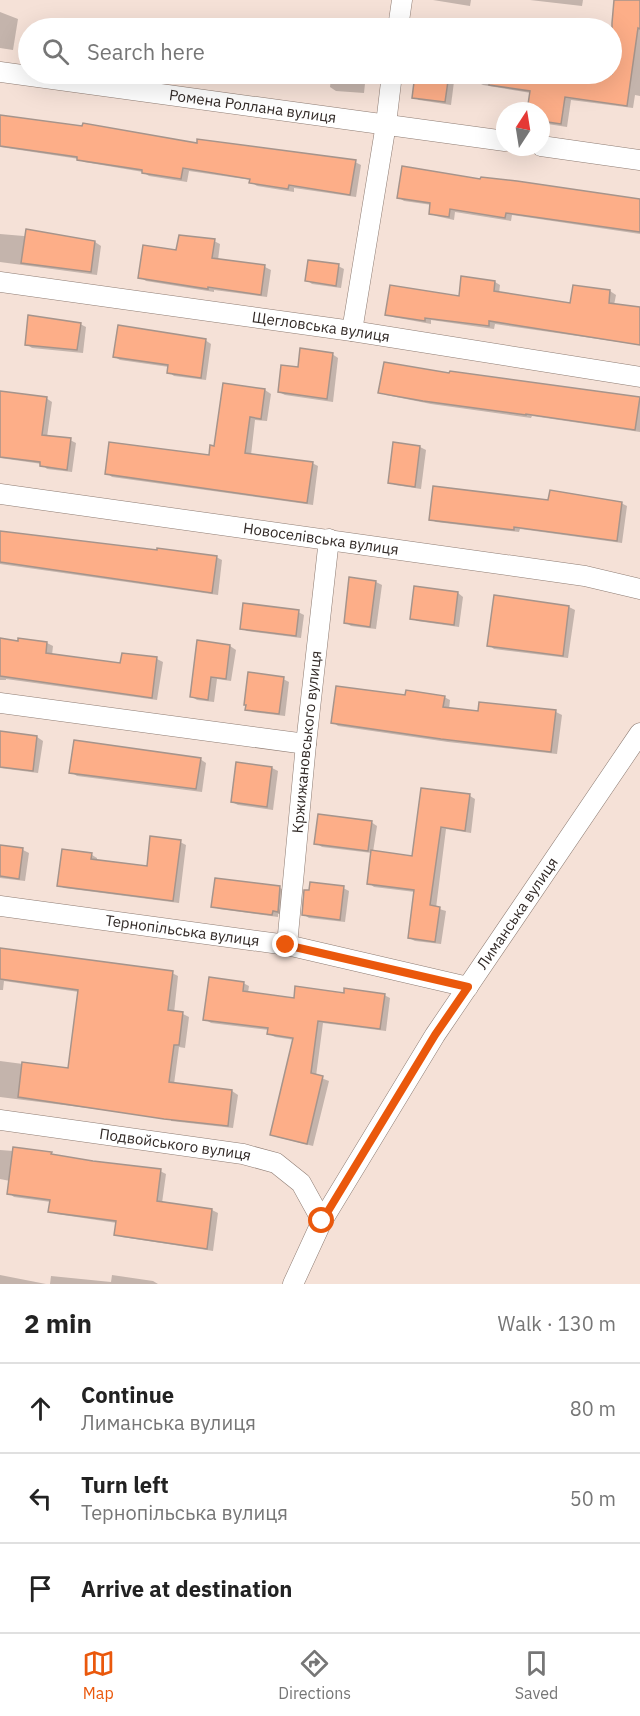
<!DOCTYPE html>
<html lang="en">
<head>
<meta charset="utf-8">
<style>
	:root { --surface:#fff; --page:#f2f2f2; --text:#222; --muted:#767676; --line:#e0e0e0; --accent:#ea580c }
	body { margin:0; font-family:"IBM Plex Sans",sans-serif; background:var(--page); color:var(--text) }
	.compass { position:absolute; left:496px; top:102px; width:54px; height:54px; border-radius:50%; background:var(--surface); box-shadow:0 6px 24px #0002; rotate:12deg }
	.stop { position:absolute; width:18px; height:18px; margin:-14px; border:4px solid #ea580c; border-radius:50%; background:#fff }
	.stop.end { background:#ea580c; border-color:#fff; box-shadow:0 2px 6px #0008 }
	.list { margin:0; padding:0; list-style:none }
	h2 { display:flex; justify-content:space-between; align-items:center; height:78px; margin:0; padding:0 24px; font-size:26px }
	h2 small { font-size:20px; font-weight:400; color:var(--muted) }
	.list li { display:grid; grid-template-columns:39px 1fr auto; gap:18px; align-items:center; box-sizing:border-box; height:90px; padding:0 24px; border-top:2px solid var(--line) }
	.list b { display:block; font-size:22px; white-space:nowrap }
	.list p { margin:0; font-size:20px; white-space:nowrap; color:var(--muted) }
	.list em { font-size:20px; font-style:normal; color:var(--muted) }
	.icon { flex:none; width:33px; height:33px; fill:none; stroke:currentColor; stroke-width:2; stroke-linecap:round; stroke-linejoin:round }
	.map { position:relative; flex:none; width:640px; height:1284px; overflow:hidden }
	.search { position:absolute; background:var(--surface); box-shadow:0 6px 24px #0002; left:18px; right:18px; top:18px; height:66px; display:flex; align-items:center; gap:15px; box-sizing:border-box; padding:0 21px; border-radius:33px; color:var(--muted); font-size:22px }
	.sheet { height:348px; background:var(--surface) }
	nav { display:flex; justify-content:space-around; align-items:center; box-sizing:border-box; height:84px; border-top:2px solid var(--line); background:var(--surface); font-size:16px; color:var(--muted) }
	nav a { display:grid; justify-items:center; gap:3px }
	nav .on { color:var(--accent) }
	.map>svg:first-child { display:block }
	.shadow { fill:#0003 }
	.building { fill:#fdae88; stroke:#a6948b; stroke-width:1.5 }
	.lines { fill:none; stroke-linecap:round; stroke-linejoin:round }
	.street-casing { stroke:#8e7c73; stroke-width:21 }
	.street { stroke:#fff; stroke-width:20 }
	.route { stroke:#ea580c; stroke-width:8 }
	.labels { text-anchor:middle; stroke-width:4.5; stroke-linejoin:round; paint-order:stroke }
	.street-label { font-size:15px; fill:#322a27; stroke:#ffefe7 }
</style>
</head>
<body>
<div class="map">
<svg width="640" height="1284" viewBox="0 0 640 1284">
	<rect width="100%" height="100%" fill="#f5e1d7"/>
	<g class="shadow">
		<path d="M433 0H471L470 6Z"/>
		<path d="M530 0H583L582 6Z"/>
		<path d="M616 0H640V96L635 95 633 108 571 100 567 127 541 123V111H528L531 93 483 85 477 82 478 74H535L591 82 593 74H612V34Z"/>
		<path d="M0 12 18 19 13 50 0 48Z"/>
		<path d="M64 24 98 28H63Z"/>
		<path d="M217 74H294L293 83Z"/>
		<path d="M301 74H366L364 93 336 91 330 87 331 78Z"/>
		<path d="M417 74H455L451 105 419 100 414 97Z"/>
		<path d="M0 117 198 145 355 162 361 165 356 197 294 188V192L257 186 251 182V180L189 171 187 182 149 176 143 172 84 162 79 159 0 147Z"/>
		<path d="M398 197 640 200V234L512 215 511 221 455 212 454 220 436 216 430 213 432 205 404 201Z"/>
		<path d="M0 234 95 242 101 246 97 275 0 262Z"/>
		<path d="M214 241 220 244 218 260 265 267 271 270 267 297 214 290V292L146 281 140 277 178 252Z"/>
		<path d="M338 266 344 269 341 288 312 284 307 280Z"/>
		<path d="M495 282 500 285 499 293 572 305 574 286 610 291 616 295 614 305 640 309V345L495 324 494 329 431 320V324L393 317 387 314 460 297Z"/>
		<path d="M80 324 86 327 83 353 32 348 26 344Z"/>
		<path d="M205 340 211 344 206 380 174 376 169 372V367L120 360 115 357Z"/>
		<path d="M332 354 338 358 333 402 285 395 279 392 299 369Z"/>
		<path d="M265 390 271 394 267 421 255 420 251 455 312 463 318 466 313 505 112 477 107 473 210 457 216 447Z"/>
		<path d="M0 392 46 398 52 402 47 437 70 440 76 443 72 472 47 469 42 464 0 458Z"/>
		<path d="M380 392H600L640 398V432L532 416 531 418 431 404 386 395Z"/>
		<path d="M394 444 420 447 426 450 421 489 395 485 390 482Z"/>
		<path d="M550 502 621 503 627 506 622 543 520 529 519 532 436 522 430 519Z"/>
		<path d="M0 532 216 557 222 560 218 595 0 564Z"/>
		<path d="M376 582 382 585 376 629 351 626 345 622Z"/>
		<path d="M458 593 463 597 459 627 417 621 412 618Z"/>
		<path d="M495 597 569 607 575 610 568 658 494 649 489 645Z"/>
		<path d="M298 612 304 615 301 638 247 631 241 628Z"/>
		<path d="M0 640 47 643 53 646 52 655 122 665 157 659 163 662 157 700 6 679V680H0Z"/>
		<path d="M230 646 236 650 231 681 217 679 214 702 197 700 191 696Z"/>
		<path d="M283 679 289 682 285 716 253 712 247 709Z"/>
		<path d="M444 697 450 700 449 709 479 713 481 704 556 712 562 715 557 754 448 742 338 726 333 722Z"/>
		<path d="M0 732 37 737 43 741 38 773 0 768Z"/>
		<path d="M200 759 206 763 202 792 77 776 71 772Z"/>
		<path d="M237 764 272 768 278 771 273 810 238 805 232 802Z"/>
		<path d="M423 790 470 796 475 799 471 833 446 829 436 908 446 911 441 944 415 941 409 938 415 892 374 887 369 883 372 853 322 847 316 843 371 822 377 826 373 852 413 857Z"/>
		<path d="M180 842 186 845 179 903 64 888 58 885 92 855 97 858V861L148 868Z"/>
		<path d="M0 847 23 850 29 853 25 881 0 878Z"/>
		<path d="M217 880 280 888 286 891 284 914H278V917L219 909 213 906Z"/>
		<path d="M343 888 349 891 345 922 309 918 303 914Z"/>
		<path d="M0 950 172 973 178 976 174 1013 183 1014 189 1017 185 1048 179 1047 174 1084 232 1091 238 1095 233 1128 171 1121V1119L125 1112 127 1113 0 1097V1061L69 1070 79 992 4 981 3 990H0Z"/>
		<path d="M243 983 249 986 248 993 295 999 345 994 384 995 390 998 386 1031 323 1023 316 1076 329 1081 313 1146 277 1137 272 1134 295 1040 275 1037 269 1034V1030L211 1023 205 1019Z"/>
		<path d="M0 1150 51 1154 55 1156 160 1171 166 1174 162 1203 212 1210 218 1213 213 1251 122 1237 116 1234 117 1223 56 1214 50 1211 51 1202 14 1197 9 1193 10 1181 0 1179Z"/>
		<path d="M0 1275 46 1284H0Z"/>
		<path d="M112 1275 153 1281 158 1284H50L51 1276 111 1282Z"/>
	</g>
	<g class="building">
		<path d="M614 0H640V29L638 28 627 106 565 97 561 124 541 121V111H527L530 91 489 85V74H544L590 81 591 74H612V23Z"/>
		<path d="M415 74H449L445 102 412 98Z"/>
		<path d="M0 115 82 126 83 123 197 143V139L356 160 350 195 289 185 288 189 249 183 250 179 183 168 181 179 142 173V170L77 160V157L0 146Z"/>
		<path d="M402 166 480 179 481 177 517 181 640 199V232L506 213 505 218 450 209 449 217 429 214 430 203 397 198Z"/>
		<path d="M26 229 95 241 91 272 21 263Z"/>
		<path d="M179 235 215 239 212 258 265 265 261 295 208 287V289L138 278 143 245 176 250Z"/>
		<path d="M308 260 339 264 336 286 305 281Z"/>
		<path d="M461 276 495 281 494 291 570 303 573 285 610 290 609 303 640 307V345L489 321V326L425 318V321L385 315 390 285 459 296Z"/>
		<path d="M28 315 81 323 77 350 25 345Z"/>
		<path d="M118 325 206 339 201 378 167 373 168 365 113 357Z"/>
		<path d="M300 348 333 353 327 399 278 392 281 365 298 367Z"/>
		<path d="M384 362 449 373 450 371 640 397 635 430 526 414V415L423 401 378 393Z"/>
		<path d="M223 383 265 389 261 419 250 417 245 453 313 462 307 503 105 474 109 442 209 455 210 445 214 446Z"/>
		<path d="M0 391 47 397 42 435 71 438 67 470 40 466V462L0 457Z"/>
		<path d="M393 442 420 446 415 487 388 483Z"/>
		<path d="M433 486 548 500 550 490 622 502 617 541 514 527V530L429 520Z"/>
		<path d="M0 531 157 550V548L217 556 212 593 0 562Z"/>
		<path d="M349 577 376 581 370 627 344 623Z"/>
		<path d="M414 586 458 592 454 625 410 619Z"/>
		<path d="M494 595 569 606 563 656 487 646Z"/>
		<path d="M243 603 299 610 296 636 240 629Z"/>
		<path d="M0 638 18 641V638L47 642 46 653 120 663 122 653 157 657 152 698 0 676Z"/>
		<path d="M197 640 230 645 226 679 211 677 208 700 190 697Z"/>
		<path d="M248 672 284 677 279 714 245 710 246 705H244Z"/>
		<path d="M336 686 405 695 406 690 445 696 443 707 478 711 479 702 556 710 551 752 441 739 331 723Z"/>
		<path d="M0 731 37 736 33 771 0 767Z"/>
		<path d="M74 740 201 758 196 789 69 773Z"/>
		<path d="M236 762 272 767 267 807 231 802Z"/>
		<path d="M421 788 470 794 465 831 441 827 430 905 440 907 435 942 408 938 414 890 367 884 371 850 412 856Z"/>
		<path d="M318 814 372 821 368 851 314 844Z"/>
		<path d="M150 836 181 840 173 901 57 886 62 849 92 853 91 859 147 866Z"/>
		<path d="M0 845 23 848 19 879 0 876Z"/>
		<path d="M215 878 280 886 278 912 273 911 272 915 211 907Z"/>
		<path d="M310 882 344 886 340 920 302 915 304 890H309Z"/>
		<path d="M0 948 173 971 168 1010 183 1012 179 1045H174L169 1082 232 1090 228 1126 164 1119 18 1097 22 1062 68 1068 78 990 0 979Z"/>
		<path d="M209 977 244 982 243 991 294 998 295 986 344 993V988L385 994 380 1029 318 1021 311 1073 323 1076 307 1144 270 1135 293 1038 267 1034 268 1028 203 1020Z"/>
		<path d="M13 1147 52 1152 51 1154 93 1161 161 1169 157 1201 212 1209 207 1249 114 1235 116 1221 48 1212 50 1200 7 1194Z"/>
	</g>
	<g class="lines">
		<defs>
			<g id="street">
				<path d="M398 28 402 0"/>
				<path id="s1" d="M0 72 505 141"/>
				<path d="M541 146 640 160"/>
				<path id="s2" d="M0 282 352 331 640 377"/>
				<path d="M352 331 386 124 392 74"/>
				<path id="s3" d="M0 494 585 576 640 589"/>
				<path d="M0 703 306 744"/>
				<path id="s4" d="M0 906 287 945 468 987"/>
				<path id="s5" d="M287 945 306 744 329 539"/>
				<path id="s6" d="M0 1120 243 1154 276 1163 301 1183 322 1221"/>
				<path id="s7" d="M293 1284 322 1221 435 1035 640 733"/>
			</g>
		</defs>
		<use href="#street" class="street-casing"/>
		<use href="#street" class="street"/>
	</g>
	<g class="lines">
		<path class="route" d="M286 945 468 987 435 1035 322 1221"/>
	</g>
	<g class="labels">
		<g class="street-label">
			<text dy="5" stroke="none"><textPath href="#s1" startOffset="255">Ромена Роллана вулиця</textPath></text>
			<text dy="5" stroke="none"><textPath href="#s2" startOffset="324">Щегловська вулиця</textPath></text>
			<text dy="5" stroke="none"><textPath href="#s3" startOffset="324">Новоселівська вулиця</textPath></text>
			<text dy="5" stroke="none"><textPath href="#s5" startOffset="204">Кржижановського вулиця</textPath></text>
			<text dy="5" stroke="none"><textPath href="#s7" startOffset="434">Лиманська вулиця</textPath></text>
			<text dy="5" stroke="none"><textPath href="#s4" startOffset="184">Тернопільська вулиця</textPath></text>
			<text dy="5" stroke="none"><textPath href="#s6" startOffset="177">Подвойського вулиця</textPath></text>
		</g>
	</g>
</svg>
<svg class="compass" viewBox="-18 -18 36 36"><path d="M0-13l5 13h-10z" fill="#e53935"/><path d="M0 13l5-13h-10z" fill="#767676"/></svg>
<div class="stop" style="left:322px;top:1221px"></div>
<div class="stop end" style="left:286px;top:945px"></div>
<div class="search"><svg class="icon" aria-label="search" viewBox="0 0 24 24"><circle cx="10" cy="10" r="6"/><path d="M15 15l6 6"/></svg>Search here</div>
</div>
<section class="sheet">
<h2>2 min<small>Walk · 130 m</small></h2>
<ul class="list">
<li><svg class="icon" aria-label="ahead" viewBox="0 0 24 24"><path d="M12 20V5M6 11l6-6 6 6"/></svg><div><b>Continue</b><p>Лиманська вулиця</p></div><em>80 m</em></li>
<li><svg class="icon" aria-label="left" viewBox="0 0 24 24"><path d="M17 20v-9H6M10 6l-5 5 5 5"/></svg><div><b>Turn left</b><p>Тернопільська вулиця</p></div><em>50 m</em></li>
<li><svg class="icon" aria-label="arrive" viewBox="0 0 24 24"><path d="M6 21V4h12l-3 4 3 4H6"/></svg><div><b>Arrive at destination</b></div></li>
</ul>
</section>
<nav>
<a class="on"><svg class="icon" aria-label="map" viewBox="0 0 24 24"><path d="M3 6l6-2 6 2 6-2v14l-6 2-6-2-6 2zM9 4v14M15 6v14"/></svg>Map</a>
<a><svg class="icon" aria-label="directions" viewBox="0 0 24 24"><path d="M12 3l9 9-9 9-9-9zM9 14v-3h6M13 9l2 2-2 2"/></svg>Directions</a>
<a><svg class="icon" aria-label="saved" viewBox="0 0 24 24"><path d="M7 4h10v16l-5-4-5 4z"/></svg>Saved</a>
</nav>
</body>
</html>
